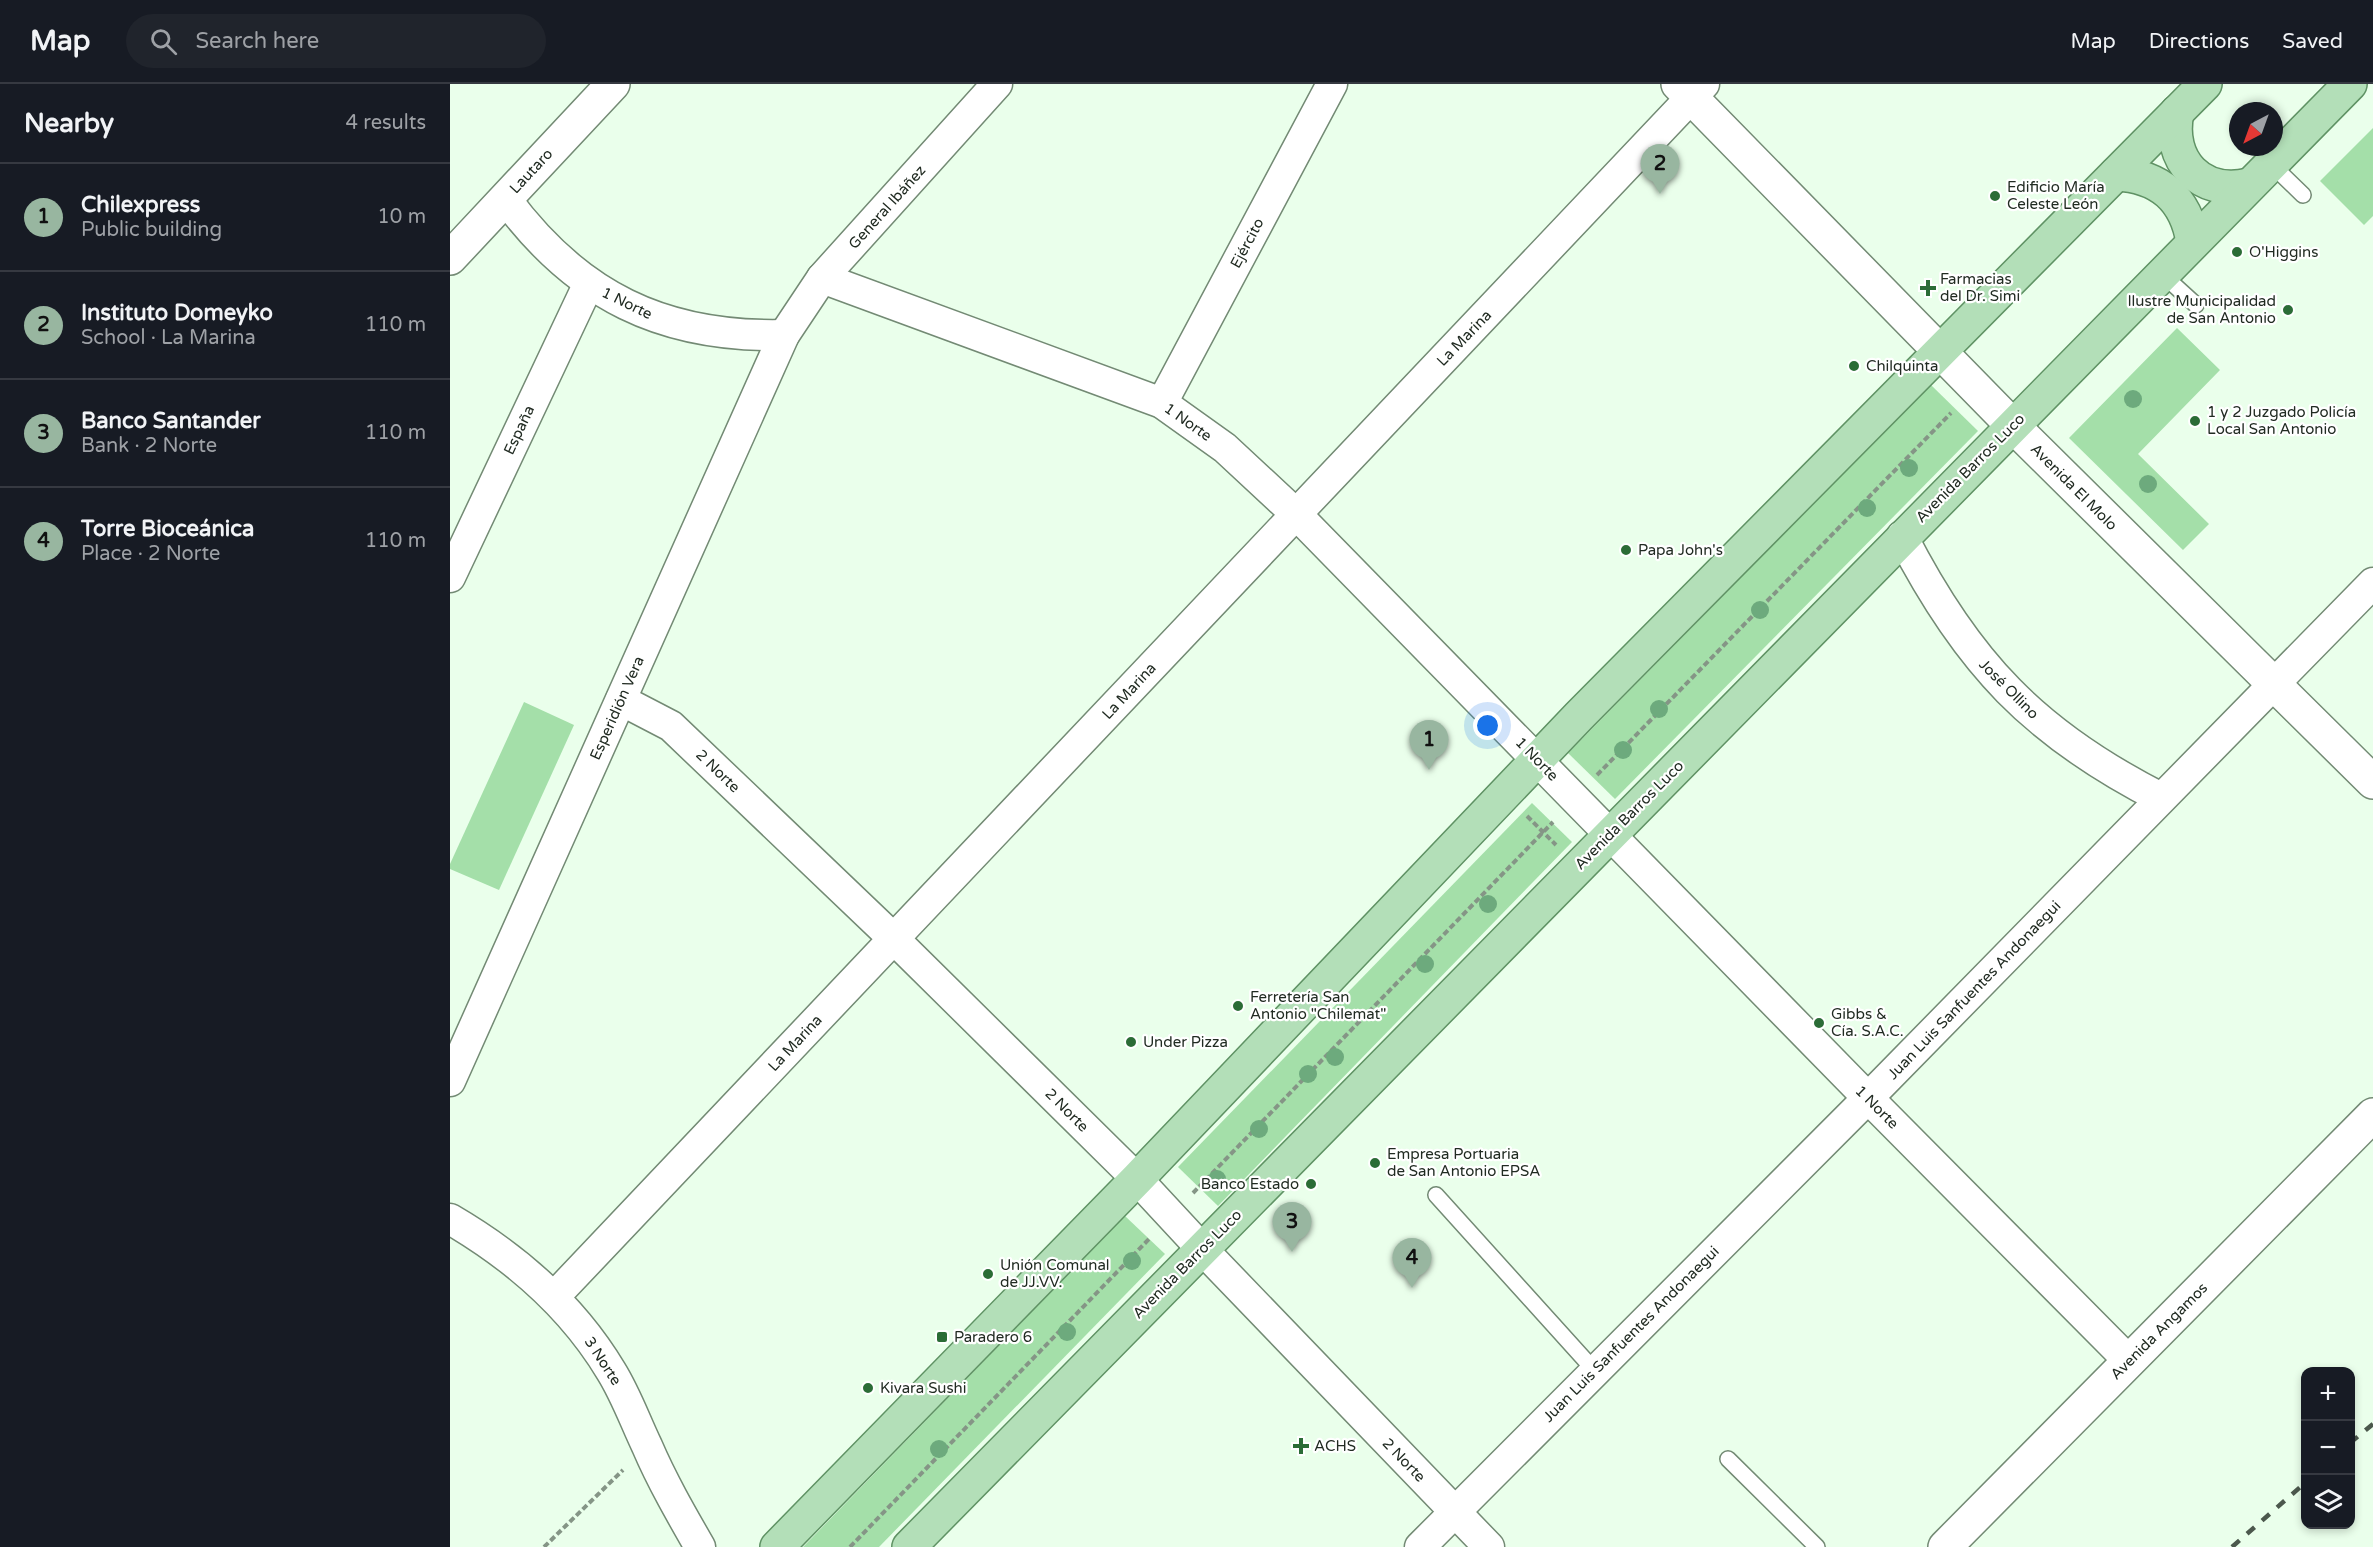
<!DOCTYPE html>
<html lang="en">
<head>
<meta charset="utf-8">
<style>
	:root { --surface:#171b24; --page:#20242c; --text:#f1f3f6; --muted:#9ea1a6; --line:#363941; --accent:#98b6a0 }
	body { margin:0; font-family:"Varela Round",sans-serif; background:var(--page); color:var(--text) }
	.controls { position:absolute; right:18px; bottom:18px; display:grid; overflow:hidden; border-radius:12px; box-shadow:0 3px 9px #0003 }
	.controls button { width:54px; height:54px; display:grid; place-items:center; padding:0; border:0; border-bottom:2px solid var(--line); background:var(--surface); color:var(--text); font:30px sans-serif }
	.compass { position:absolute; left:1779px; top:18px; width:54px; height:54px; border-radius:50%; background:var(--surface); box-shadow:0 3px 9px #0003; rotate:221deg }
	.you { position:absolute; left:1038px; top:642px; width:21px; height:21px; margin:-15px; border:4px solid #fff; border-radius:50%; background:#1a73e8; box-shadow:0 0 0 9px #1a73e833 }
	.badge { display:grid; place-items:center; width:39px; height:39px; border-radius:50%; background:var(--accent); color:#111; font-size:20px; font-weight:700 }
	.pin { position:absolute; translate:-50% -50px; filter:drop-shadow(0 2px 3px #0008) }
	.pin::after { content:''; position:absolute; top:32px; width:21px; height:18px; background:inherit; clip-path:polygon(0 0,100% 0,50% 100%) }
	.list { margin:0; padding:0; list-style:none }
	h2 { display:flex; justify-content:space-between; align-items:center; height:78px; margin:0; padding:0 24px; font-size:26px }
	h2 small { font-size:20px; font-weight:400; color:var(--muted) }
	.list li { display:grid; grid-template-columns:39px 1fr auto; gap:18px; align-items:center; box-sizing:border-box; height:108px; padding:0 24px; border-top:2px solid var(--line) }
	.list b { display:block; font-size:22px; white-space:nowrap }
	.list p { margin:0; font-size:20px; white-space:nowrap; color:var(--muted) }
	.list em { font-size:20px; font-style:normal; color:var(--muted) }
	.icon { flex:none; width:33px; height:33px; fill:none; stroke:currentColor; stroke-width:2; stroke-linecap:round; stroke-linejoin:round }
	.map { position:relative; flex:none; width:1923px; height:1463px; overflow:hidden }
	header { display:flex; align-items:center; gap:36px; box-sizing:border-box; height:84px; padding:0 30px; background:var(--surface); border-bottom:2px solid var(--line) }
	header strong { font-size:28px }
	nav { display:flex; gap:33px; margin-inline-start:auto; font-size:21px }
	.search { width:420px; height:54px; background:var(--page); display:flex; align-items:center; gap:15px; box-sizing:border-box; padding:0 21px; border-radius:33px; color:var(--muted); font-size:22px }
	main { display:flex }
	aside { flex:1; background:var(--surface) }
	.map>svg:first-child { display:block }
	.green { fill:#a4dfa9 }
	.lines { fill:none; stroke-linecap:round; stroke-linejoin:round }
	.lane-casing { stroke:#738a74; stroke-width:18 }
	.street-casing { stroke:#738a74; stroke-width:33 }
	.secondary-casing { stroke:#738a74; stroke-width:36 }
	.primary-casing { stroke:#5f9264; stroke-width:36 }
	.path { stroke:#859586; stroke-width:4; stroke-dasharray:6 3; stroke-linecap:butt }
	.lane { stroke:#fff; stroke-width:15 }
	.street { stroke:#fff; stroke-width:30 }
	.secondary { stroke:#fff; stroke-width:33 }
	.primary { stroke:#b3dfb8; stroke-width:33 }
	.rail { stroke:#4c584d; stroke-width:4.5; stroke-dasharray:10 10; stroke-linecap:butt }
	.tree { fill:#6daa7d }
	.poi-dot { fill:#2b6c36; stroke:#fff; stroke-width:2 }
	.labels { text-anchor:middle; stroke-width:4.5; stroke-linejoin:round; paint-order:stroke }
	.street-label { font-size:15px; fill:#212b22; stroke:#fff }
	.poi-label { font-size:15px; fill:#212b22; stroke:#fff; text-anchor:start }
</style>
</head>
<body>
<header>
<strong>Map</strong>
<div class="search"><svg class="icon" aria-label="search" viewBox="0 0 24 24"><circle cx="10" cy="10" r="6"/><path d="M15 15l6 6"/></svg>Search here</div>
<nav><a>Map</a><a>Directions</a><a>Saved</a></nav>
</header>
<main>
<aside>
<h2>Nearby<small>4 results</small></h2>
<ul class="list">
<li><span class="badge">1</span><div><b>Chilexpress</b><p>Public building</p></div><em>10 m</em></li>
<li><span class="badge">2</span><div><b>Instituto Domeyko</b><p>School · La Marina</p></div><em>110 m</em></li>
<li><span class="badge">3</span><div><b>Banco Santander</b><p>Bank · 2 Norte</p></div><em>110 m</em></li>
<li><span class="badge">4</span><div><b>Torre Bioceánica</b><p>Place · 2 Norte</p></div><em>110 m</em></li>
</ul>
</aside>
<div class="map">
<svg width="1923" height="1463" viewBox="0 0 1923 1463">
	<rect width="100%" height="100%" fill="#eaffeb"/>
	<g class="green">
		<path d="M1923 44V132L1914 141 1870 97Z"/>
		<path d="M1727 244 1770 286 1688 370 1759 440 1733 466 1619 354Z"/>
		<path d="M1481 301 1528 347 1165 715 1118 669Z"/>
		<path d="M74 618 124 641 49 806 0 785V780Z"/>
		<path d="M1082 719 1122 758 768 1122 728 1083Z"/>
		<path d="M675 1132 715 1170 429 1463H353Z"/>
	</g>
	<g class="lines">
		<defs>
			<g id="lane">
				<path d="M1821 80 1853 111"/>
				<path d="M1712 190 1746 221"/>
				<path d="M986 1111 1145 1287"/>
				<path d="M1278 1375 1367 1463"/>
			</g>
			<g id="street">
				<path d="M55 114C127 212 213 254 334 251"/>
				<path d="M372 194 712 319 775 364 846 430 1418 1014 1679 1277"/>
				<path d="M712 319 882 0"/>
				<path d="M1452 452C1517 579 1585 650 1711 714"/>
				<path d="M0 493 139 199"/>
				<path d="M171 616 221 642 444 855 687 1095 752 1165 1039 1463"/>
				<path d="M0 997 334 251 372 194 547 0"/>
				<path d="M0 1135C65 1173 122 1222 161 1287 176 1311 185 1337 197 1362 212 1397 231 1430 250 1463"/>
				<path d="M104 1213 1254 0"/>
				<path d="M970 1463 1418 1014 1923 499"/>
			</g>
			<g id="secondary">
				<path d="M1228 0 1562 341 1923 698"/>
				<path d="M0 174 163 0"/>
				<path d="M1495 1463 1923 1031"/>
			</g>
			<g id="primary">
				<path d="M1727 28C1717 77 1751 112 1799 101"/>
				<path d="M1666 90C1710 92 1736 115 1743 158"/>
				<path d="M327 1463 687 1095 1129 632 1755 0"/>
				<path d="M459 1463 1900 0"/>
			</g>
		</defs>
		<use href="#lane" class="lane-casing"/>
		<use href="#street" class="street-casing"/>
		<use href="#secondary" class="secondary-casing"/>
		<use href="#primary" class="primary-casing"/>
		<g class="path">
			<path d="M1147 691 1501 329"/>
			<path d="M1077 732 1106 761"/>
			<path d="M743 1109 1103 738"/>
			<path d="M94 1463 173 1386"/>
			<path d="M400 1463 700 1154"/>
		</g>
		<use href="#lane" class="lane"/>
		<use href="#street" class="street"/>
		<use href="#secondary" class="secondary"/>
		<use href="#primary" class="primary"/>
		<g class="rail">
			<path d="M1900 1359 1923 1340"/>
			<path d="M1782 1463 1856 1398"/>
		</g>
	</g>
	<g class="tree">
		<circle cx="1683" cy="315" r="9"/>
		<circle cx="1459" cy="384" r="9"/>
		<circle cx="1698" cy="400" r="9"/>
		<circle cx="1417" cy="424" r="9"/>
		<circle cx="1310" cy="526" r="9"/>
		<circle cx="1209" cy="625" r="9"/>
		<circle cx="1173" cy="666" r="9"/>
		<circle cx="1038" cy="820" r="9"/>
		<circle cx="975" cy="880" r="9"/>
		<circle cx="885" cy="973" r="9"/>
		<circle cx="858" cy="990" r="9"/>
		<circle cx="809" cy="1045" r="9"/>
		<circle cx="767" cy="1095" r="9"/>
		<circle cx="682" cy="1177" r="9"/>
		<circle cx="617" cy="1248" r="9"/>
		<circle cx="489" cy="1365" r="9"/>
	</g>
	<g class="poi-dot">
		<circle cx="1545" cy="112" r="6"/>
		<circle cx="1787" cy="168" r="6"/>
		<path d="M1475 195h6v6h6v6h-6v6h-6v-6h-6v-6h6z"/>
		<circle cx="1838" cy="226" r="6"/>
		<circle cx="1404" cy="282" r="6"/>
		<circle cx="1745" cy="337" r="6"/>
		<circle cx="1176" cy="466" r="6"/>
		<circle cx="788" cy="922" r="6"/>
		<circle cx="1369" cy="939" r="6"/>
		<circle cx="681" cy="958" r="6"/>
		<circle cx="925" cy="1079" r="6"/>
		<circle cx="861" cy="1100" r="6"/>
		<circle cx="538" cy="1190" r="6"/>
		<rect x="486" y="1247" width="12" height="12" rx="3"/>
		<circle cx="418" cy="1304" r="6"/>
		<path d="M848 1353h6v6h6v6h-6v6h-6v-6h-6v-6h6z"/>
	</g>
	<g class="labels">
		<g class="street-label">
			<text transform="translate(81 87) rotate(-47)" y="5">Lautaro</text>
			<text transform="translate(437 123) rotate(-48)" y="5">General Ibáñez</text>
			<text transform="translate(797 159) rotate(-62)" y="5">Ejército</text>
			<text transform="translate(177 219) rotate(26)" y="5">1 Norte</text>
			<text transform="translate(1014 254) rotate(-46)" y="5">La Marina</text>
			<text transform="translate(738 338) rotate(35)" y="5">1 Norte</text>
			<text transform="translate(69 346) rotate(-65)" y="5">España</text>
			<text transform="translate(1520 384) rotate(-45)" y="5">Avenida Barros Luco</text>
			<text transform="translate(1624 403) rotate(45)" y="5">Avenida El Molo</text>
			<text transform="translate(1559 605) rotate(45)" y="5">José Ollino</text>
			<text transform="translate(679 607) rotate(-47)" y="5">La Marina</text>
			<text transform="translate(167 624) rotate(-66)" y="5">Esperidión Vera</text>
			<text transform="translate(1087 675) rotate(46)" y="5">1 Norte</text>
			<text transform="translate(268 687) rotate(44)" y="5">2 Norte</text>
			<text transform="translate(1179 731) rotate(-45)" y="5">Avenida Barros Luco</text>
			<text transform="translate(1524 906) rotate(-46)" y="5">Juan Luis Sanfuentes Andonaegui</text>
			<text transform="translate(345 959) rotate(-47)" y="5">La Marina</text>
			<text transform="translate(1427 1023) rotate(45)" y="5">1 Norte</text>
			<text transform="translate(617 1026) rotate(45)" y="5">2 Norte</text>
			<text transform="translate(737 1180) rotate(-45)" y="5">Avenida Barros Luco</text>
			<text transform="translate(1709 1247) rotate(-45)" y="5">Avenida Angamos</text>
			<text transform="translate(1181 1250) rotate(-45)" y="5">Juan Luis Sanfuentes Andonaegui</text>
			<text transform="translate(153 1277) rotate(57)" y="5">3 Norte</text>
			<text transform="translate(954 1376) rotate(46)" y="5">2 Norte</text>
		</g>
		<g class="poi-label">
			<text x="1557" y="108">Edificio María<tspan x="1557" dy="17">Celeste León</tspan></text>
			<text x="1799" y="173">O'Higgins</text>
			<text x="1490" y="200">Farmacias<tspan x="1490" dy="17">del Dr. Simi</tspan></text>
			<text x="1826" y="222" text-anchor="end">Ilustre Municipalidad<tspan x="1826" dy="17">de San Antonio</tspan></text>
			<text x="1416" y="287">Chilquinta</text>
			<text x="1757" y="333">1 y 2 Juzgado Policía<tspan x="1757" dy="17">Local San Antonio</tspan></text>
			<text x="1188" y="471">Papa John's</text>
			<text x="800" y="918">Ferretería San<tspan x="800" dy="17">Antonio "Chilemat"</tspan></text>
			<text x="1381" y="935">Gibbs &amp;<tspan x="1381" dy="17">Cía. S.A.C.</tspan></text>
			<text x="693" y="963">Under Pizza</text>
			<text x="937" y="1075">Empresa Portuaria<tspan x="937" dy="17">de San Antonio EPSA</tspan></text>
			<text x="849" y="1105" text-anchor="end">Banco Estado</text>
			<text x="550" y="1186">Unión Comunal<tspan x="550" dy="17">de JJ.VV.</tspan></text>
			<text x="504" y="1258">Paradero 6</text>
			<text x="430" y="1309">Kivara Sushi</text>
			<text x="864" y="1367">ACHS</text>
		</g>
	</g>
</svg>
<div class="controls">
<button>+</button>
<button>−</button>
<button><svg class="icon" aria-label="layers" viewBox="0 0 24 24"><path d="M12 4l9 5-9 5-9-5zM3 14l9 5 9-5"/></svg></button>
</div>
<svg class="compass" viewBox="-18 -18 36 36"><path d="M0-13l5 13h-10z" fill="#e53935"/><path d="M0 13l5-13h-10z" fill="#9ea1a6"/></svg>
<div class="you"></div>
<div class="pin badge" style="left:979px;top:686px">1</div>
<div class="pin badge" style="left:1210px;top:110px">2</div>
<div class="pin badge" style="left:842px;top:1168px">3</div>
<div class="pin badge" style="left:962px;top:1204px">4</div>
</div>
</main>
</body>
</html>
